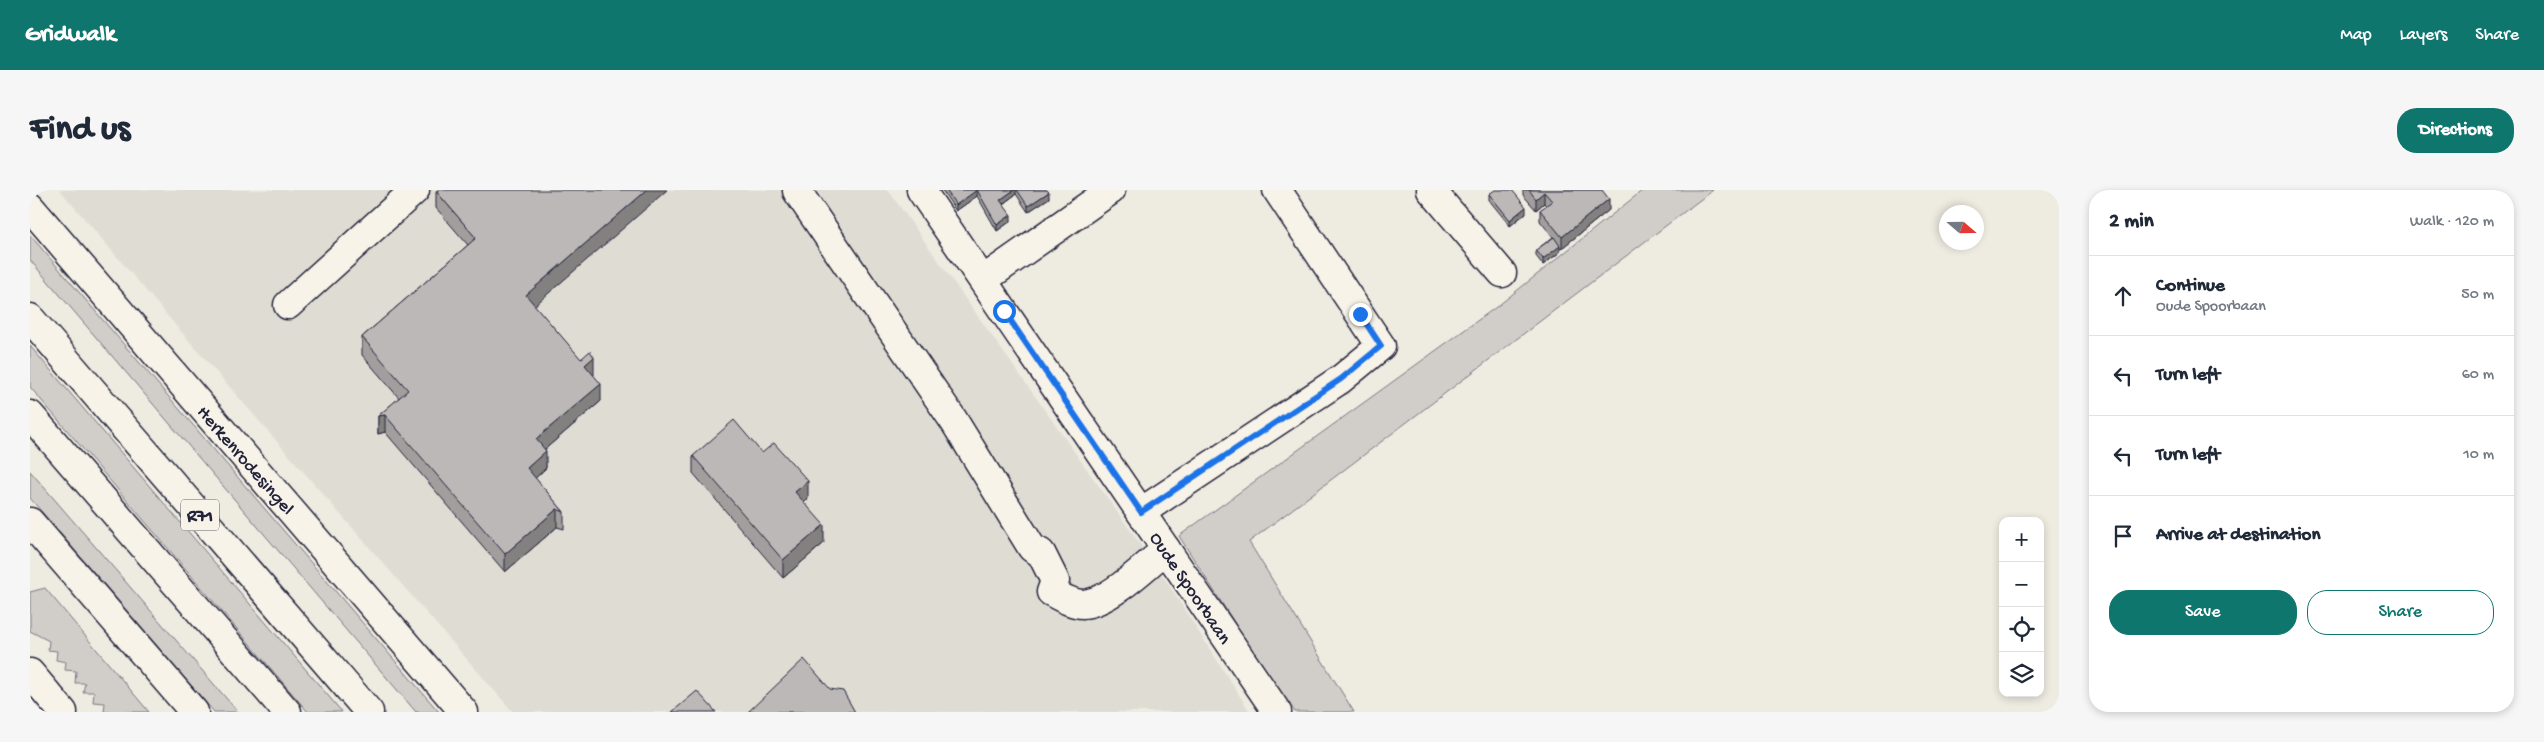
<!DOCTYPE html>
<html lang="en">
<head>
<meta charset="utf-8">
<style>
	:root { --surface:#fff; --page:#f6f6f7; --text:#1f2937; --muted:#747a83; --line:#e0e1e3; --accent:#0f766e }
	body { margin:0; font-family:"Gochi Hand",sans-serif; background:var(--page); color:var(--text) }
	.controls { position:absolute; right:15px; bottom:15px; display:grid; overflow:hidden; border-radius:10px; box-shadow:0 2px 8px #0003 }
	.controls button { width:45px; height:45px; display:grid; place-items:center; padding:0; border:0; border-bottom:1px solid var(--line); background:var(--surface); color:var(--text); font:25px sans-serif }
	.compass { position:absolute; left:1909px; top:15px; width:45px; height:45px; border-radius:50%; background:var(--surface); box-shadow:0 2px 8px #0003; rotate:110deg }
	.stop { position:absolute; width:15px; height:15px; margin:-11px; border:4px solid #1a73e8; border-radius:50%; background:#fff }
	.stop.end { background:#1a73e8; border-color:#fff; box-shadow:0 1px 5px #0008 }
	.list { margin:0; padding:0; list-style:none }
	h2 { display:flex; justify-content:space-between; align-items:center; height:65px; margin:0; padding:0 20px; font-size:21px }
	h2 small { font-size:16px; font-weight:400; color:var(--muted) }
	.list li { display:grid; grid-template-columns:32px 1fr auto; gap:15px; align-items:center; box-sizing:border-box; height:80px; padding:0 20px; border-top:1px solid var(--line) }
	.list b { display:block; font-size:19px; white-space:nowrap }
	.list p { margin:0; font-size:16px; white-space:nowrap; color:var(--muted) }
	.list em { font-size:16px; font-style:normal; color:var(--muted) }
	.actions { display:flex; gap:10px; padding:15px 20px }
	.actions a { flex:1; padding:11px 0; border:1px solid var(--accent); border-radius:20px; text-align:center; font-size:18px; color:var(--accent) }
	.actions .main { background:var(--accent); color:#fff }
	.icon { flex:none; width:28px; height:28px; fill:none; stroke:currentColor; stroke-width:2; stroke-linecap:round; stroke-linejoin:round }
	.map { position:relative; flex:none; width:2029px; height:522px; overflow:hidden; border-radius:20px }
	header { display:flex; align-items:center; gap:30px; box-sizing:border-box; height:70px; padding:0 25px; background:var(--accent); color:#fff }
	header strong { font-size:24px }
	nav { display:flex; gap:28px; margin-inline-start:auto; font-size:18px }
	.intro { display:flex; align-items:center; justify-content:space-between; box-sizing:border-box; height:120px; padding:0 30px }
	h1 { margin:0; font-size:35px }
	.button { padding:12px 22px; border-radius:20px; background:var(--accent); color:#fff; font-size:18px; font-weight:700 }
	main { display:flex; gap:30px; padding:0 30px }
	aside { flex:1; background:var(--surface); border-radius:20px; box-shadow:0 2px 8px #0003 }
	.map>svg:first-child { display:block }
	.built { fill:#dfdcd4 }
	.green { fill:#d1cdc9; stroke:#7a7882 }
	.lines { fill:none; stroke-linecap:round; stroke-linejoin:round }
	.minor-casing { stroke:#22223b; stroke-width:31 }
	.highway-casing { stroke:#22223b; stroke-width:31 }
	.minor { stroke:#f7f3e8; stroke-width:28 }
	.highway { stroke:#f7f3e8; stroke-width:28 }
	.wall { fill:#a19e9d; stroke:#22223b }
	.shaded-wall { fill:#838180; stroke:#22223b }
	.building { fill:#bbb8b7; stroke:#22223b }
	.route { stroke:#1a73e8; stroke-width:6 }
	.labels { text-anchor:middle; stroke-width:4; stroke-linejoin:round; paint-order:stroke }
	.shield { fill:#f7f3e8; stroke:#62616f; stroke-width:1 }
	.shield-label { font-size:18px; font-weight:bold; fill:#22223b }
	.street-label { font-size:19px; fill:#22223b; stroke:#f7f3e8 }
</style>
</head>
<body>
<header>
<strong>Gridwalk</strong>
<nav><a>Map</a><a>Layers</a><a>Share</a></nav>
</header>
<div class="intro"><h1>Find us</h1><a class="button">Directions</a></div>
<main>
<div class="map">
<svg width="2029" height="522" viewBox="0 0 2029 522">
	<rect width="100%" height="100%" fill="#eeebe1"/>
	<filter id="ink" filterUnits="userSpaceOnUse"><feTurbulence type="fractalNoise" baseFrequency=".02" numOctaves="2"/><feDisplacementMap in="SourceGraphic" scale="10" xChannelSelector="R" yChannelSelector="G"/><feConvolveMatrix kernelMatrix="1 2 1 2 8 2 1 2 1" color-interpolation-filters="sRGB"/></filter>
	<g filter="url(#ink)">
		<path class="built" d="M30 0H858L1135 389 1220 522H483L148 138Z"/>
		<g class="green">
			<path d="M1613 0H1683L1219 352 1324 522H1265L1211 443 1149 346 1469 115Z"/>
			<path d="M0 45 409 522H386L0 70Z"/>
			<path d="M0 156 312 522H278L0 197Z"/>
			<path d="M0 281 208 522H184L0 308Z"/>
			<path d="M15 398 119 522H74L75 513 63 512 64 502H53L55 493H45L46 481 35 480 36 472 26 470 27 461 18 460 19 451 0 441V402Z"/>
		</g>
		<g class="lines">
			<defs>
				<g id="minor">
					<path d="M891 0 1247 522"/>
					<path d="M1401 0 1472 83"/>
					<path d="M767 1 924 231 1002 358 1011 363 1025 391 1021 402C1031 407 1042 414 1053 414 1078 413 1117 375 1136 359"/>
					<path d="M0 17 434 522"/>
					<path d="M953 90 1081 0"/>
					<path d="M258 115 385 0"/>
					<path d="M1111 322 1311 189 1351 156 1247 0"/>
					<path d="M0 332 164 522"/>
					<path d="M0 483 33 522"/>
				</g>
				<g id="highway">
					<path d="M0 128 339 522"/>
					<path d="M0 225 257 522"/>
				</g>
			</defs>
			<use href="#minor" class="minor-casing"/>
			<use href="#highway" class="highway-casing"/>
			<use href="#minor" class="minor"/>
			<use href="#highway" class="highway"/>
		</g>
		<g class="wall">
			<path d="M912 0H1017L1019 8 998 22 986 4 973 14 981 31 967 41 947 6 926 21Z"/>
			<path d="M1493 0H1572L1579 20 1532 58 1530 56V62L1513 75 1506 66V60L1523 47 1510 31V20L1516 16 1514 13 1506 20 1493 5Z"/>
			<path d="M406 1 564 185H563L571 211 515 259 516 278 505 288 534 322V339L527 337 475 382 355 242 348 244V226L369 208 332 165V147L438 55 406 18Z"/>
			<path d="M1459 4 1496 23 1480 36 1459 10Z"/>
			<path d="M732 263 778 309 774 312 794 353 753 388 663 283V266Z"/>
		</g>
		<g class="shaded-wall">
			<path d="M617 0H637L496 123V105Z"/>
			<path d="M947 0V6L926 21V15Z"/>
			<path d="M984 0H986V4L970 16V10Z"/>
			<path d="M1019 2V8L998 22V16Z"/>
			<path d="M1514 2V13L1506 20V9Z"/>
			<path d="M1579 9V20L1532 58V47Z"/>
			<path d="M1496 17V23L1480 36V30Z"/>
			<path d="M981 25V31L967 41V35Z"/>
			<path d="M1530 56V62L1513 75V69Z"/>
			<path d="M564 167V185L555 192V175Z"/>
			<path d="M571 194V211L506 267V249Z"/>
			<path d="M355 225V242L348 244V226Z"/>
			<path d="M516 261V278L497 296V278Z"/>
			<path d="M778 291V309L765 319V302Z"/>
			<path d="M527 319V337L475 382V364Z"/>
			<path d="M794 335V353L753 388V370Z"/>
		</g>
		<g class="building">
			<path d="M407 0H617L496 105 551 169 560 161 564 167 555 175 571 194 506 249 516 261 497 278 534 322 527 319 475 364 355 225 348 226 378 200 332 147 446 48 406 1Z"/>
			<path d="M916 0H947L926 15Z"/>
			<path d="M947 0H984L970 10 981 25 967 35Z"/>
			<path d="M987 0H1017L1019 2 998 16Z"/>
			<path d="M1465 0H1482L1496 17 1480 30 1459 4Z"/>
			<path d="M1499 0H1572L1579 9 1532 47 1510 20 1522 11 1514 2 1506 9Z"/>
			<path d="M1524 47 1530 56 1513 69 1506 60Z"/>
			<path d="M704 230 732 263 744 253 778 291 765 302 794 335 753 370 663 266Z"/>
			<path d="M774 469 800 499 813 501 825 522H718Z"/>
			<path d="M667 501 686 522H642Z"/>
		</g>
	</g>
	<g class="lines" filter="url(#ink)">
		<path class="route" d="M974 121 1111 322 1311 189 1351 156 1330 124"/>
	</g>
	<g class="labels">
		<rect class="shield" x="151" y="309.5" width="38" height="31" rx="4"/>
		<g class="shield-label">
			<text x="170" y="331">R71</text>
		</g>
		<g class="street-label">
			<text transform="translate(217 269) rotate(49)" y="7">Herkenrodesingel</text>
			<text transform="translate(1162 397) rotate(56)" y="7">Oude Spoorbaan</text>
		</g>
	</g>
</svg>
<div class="controls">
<button>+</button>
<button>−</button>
<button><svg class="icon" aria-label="locate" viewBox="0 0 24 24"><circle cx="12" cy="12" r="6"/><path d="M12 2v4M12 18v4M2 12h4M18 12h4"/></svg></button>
<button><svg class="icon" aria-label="layers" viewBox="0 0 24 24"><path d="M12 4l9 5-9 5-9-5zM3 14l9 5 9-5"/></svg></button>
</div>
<svg class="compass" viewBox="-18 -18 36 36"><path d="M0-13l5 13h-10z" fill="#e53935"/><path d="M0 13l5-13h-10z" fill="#747a83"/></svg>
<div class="stop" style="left:974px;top:121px"></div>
<div class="stop end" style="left:1330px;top:124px"></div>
</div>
<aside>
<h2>2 min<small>Walk · 120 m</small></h2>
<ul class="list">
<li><svg class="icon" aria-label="ahead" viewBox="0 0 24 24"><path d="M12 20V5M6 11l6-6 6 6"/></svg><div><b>Continue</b><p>Oude Spoorbaan</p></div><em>50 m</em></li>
<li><svg class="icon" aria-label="left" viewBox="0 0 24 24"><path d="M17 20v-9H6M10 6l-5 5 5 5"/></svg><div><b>Turn left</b></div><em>60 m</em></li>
<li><svg class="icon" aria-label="left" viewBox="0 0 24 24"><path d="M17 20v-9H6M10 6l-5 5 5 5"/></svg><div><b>Turn left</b></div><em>10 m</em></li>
<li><svg class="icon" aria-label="arrive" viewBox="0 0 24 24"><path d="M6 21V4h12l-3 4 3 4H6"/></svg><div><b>Arrive at destination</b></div></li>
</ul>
<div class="actions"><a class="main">Save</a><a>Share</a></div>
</aside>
</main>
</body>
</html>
